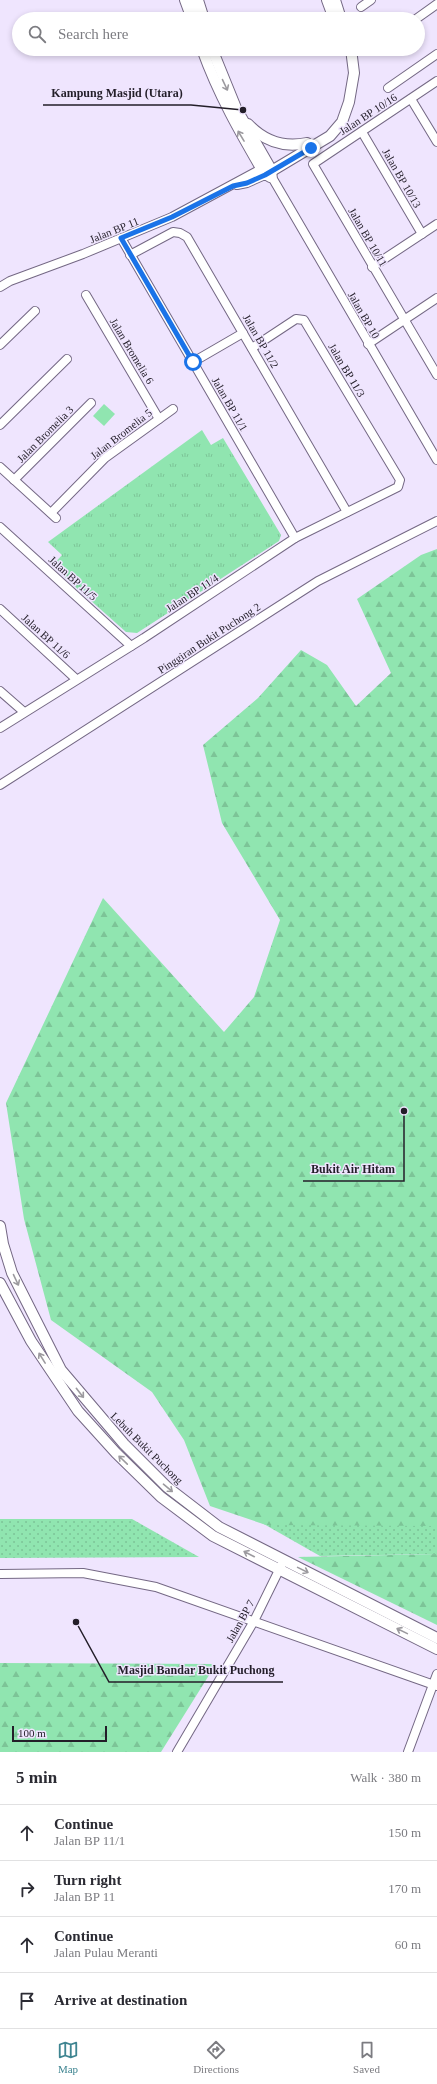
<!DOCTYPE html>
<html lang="en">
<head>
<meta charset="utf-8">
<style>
	:root { --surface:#fff; --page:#f7f7f7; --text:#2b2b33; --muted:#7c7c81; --line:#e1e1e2; --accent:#3f8591 }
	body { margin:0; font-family:"Times New Roman",serif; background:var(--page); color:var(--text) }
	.scale { position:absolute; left:12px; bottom:10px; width:95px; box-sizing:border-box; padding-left:4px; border:2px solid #231e29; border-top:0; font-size:11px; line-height:14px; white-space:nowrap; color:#231e29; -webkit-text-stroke:3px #efe5fe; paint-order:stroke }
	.stop { position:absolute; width:12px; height:12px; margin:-9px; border:3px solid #1a73e8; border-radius:50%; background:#fff }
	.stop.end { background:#1a73e8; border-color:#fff; box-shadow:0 1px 4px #0008 }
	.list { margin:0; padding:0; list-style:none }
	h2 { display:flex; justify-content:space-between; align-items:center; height:52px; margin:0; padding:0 16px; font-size:17px }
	h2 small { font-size:13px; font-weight:400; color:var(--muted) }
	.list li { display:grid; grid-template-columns:26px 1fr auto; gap:12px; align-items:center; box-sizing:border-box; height:56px; padding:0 16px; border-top:1px solid var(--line) }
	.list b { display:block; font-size:15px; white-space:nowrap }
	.list p { margin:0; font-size:13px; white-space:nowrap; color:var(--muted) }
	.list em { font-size:13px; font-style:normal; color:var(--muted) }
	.icon { flex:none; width:22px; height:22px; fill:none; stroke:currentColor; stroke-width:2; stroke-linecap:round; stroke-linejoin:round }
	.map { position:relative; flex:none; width:437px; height:1752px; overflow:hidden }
	.search { position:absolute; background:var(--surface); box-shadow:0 2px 6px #0003; left:12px; right:12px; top:12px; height:44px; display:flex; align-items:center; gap:10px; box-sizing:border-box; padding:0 14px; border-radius:22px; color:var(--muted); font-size:15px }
	.sheet { height:276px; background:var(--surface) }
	nav { display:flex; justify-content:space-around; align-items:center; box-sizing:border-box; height:56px; border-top:1px solid var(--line); background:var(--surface); font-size:11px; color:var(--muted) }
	nav a { display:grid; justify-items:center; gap:2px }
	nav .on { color:var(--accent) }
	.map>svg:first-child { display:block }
	.grass { fill:url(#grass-dots) }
	.forest { fill:url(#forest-firs) }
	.park { fill:url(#park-tufts) }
	.pitch { fill:#90e5b0 }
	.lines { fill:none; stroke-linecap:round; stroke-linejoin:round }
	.minor-casing { stroke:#746884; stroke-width:10 }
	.major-casing { stroke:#746884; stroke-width:12 }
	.minor { stroke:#fff; stroke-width:8 }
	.major { stroke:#fff; stroke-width:10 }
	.oneway { stroke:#9c9a9f }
	.route { stroke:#1a73e8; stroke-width:5 }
	.labels { text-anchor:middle; stroke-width:3; stroke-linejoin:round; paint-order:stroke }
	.street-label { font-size:11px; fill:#231e29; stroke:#efe5fe }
	.leader { fill:none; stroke:#231e29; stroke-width:1.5 }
	.callout-dot { fill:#231e29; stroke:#efe5fe; stroke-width:1.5 }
	.callout-label { font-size:12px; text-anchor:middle; font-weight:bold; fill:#231e29; stroke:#efe5fe; stroke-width:3; stroke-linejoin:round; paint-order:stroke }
</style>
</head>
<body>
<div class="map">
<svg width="437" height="1752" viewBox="0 0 437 1752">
	<defs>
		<pattern id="grass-dots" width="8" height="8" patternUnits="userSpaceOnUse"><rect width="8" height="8" fill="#90e5b0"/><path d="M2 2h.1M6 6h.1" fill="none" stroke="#7cc497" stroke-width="1.8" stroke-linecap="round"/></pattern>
		<pattern id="forest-firs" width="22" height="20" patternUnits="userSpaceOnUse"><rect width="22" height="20" fill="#90e5b0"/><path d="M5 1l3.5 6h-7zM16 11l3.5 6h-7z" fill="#7cc497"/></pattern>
		<pattern id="park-tufts" width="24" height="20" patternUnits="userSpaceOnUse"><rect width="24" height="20" fill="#90e5b0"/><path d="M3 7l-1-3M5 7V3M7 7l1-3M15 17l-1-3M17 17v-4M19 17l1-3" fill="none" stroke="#7cc497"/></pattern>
	</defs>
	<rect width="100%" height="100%" fill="#efe5fe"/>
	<g class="grass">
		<path d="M437 1516V1554L320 1556 255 1519Z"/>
		<path d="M0 1519H132L199 1557 0 1558Z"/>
	</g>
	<g class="forest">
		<path d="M437 549V1526L266 1525 210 1506 184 1440 152 1392 51 1320 24 1219 6 1103 103 898 224 1032 254 997 280 920 222 823 203 745 258 698 301 650 327 665 356 706 391 673 357 599 421 555Z"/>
		<path d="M437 1554V1625L298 1557Z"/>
		<path d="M0 1663 216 1664 161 1752H0Z"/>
	</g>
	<path class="park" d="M202 430 211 445 223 438 281 535 279 541 137 633 126 632 52 566 62 555 48 542Z"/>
	<path class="pitch" d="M104 404 115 414 104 426 93 416Z"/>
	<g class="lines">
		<defs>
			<g id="minor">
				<path d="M199 0 205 19"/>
				<path d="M361 7 371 0"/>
				<path d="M416 19 437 4"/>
				<path d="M437 81 313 164 437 375"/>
				<path d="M388 88 437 54"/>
				<path d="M411 99 437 142"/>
				<path d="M362 132 422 234"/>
				<path d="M272 171 273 179 437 460"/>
				<path d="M237 185 247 183 265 175 270 178"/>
				<path d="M121 238 295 538"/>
				<path d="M130 255 173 232 180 233 187 237 347 512"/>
				<path d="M372 267 437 224"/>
				<path d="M0 287 10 281 83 254 172 217 261 169"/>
				<path d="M86 295 159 419"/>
				<path d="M368 344 437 298"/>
				<path d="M0 345 35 311"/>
				<path d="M193 362 243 333"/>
				<path d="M0 425 67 359"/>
				<path d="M0 467 56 518"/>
				<path d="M14 480 91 403"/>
				<path d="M51 513 105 458 173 409"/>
				<path d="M0 527 131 646"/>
				<path d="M0 609 76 679"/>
				<path d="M0 691 24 712"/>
				<path d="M0 728 144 638 295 538 398 487 400 480 304 320 296 319 252 348"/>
				<path d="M0 785 318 581 437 521"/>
				<path d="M0 1574 83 1573 156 1587 437 1686"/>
				<path d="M177 1752 254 1621 282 1564"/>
				<path d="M408 1752 437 1674"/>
			</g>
			<g id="major">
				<path d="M185 0 192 19"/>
				<path d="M194 0 201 19"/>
				<path d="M327 0 334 19"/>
				<path d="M335 0 341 19"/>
				<path d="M202 49C219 96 240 132 265 175L330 136 342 122 349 102 354 73 351 49"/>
				<path d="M212 49 236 108 272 171"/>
				<path d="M248 124C264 141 284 148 307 143"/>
				<path d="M0 1226 3 1244 12 1273 61 1370 124 1444 167 1487 219 1527 437 1638"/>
				<path d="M0 1283 31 1341 78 1411 116 1453 161 1497 213 1536 437 1649"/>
			</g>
		</defs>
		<use href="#minor" class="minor-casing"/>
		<use href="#major" class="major-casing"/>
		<use href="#minor" class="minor"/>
		<use href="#major" class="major"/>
	</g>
	<defs><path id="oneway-shaft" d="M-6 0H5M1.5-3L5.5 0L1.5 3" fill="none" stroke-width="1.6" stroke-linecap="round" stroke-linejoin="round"/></defs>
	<g class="oneway">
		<use href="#oneway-shaft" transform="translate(225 85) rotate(65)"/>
		<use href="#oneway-shaft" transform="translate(241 136) rotate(-121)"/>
		<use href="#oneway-shaft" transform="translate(16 1280) rotate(65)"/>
		<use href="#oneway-shaft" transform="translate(42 1358) rotate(-122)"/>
		<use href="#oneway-shaft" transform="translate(80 1393) rotate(52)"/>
		<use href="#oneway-shaft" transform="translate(123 1460) rotate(-136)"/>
		<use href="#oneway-shaft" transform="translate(168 1488) rotate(40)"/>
		<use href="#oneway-shaft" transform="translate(249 1554) rotate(-153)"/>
		<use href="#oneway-shaft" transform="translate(303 1570) rotate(26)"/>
		<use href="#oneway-shaft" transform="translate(402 1631) rotate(-154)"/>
	</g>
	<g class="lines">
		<path class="route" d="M193 362 121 238 172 217 233 186 247 183 265 175 311 148"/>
	</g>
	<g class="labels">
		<g class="street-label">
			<text transform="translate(368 114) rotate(-33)" y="4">Jalan BP 10/16</text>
			<text transform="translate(402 178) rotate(60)" y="4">Jalan BP 10/13</text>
			<text transform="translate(114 230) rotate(-22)" y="4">Jalan BP 11</text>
			<text transform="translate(368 237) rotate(60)" y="4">Jalan BP 10/11</text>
			<text transform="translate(364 315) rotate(60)" y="4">Jalan BP 10</text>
			<text transform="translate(261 341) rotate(60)" y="4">Jalan BP 11/2</text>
			<text transform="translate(132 351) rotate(59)" y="4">Jalan Bromelia 6</text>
			<text transform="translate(347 370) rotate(59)" y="4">Jalan BP 11/3</text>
			<text transform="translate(230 404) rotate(60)" y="4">Jalan BP 11/1</text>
			<text transform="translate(45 434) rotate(-45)" y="4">Jalan Bromelia 3</text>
			<text transform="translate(121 434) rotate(-38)" y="4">Jalan Bromelia 5</text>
			<text transform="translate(73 578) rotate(42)" y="4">Jalan BP 11/5</text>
			<text transform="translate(192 593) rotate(-33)" y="4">Jalan BP 11/4</text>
			<text transform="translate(46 636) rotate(42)" y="4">Jalan BP 11/6</text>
			<text transform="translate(209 638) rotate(-33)" y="4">Pinggiran Bukit Puchong 2</text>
			<text transform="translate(147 1448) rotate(45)" y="4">Lebuh Bukit Puchong</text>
			<text transform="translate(240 1621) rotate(-61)" y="4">Jalan BP 7</text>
		</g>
	</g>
	<path class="leader" d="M243 110L191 105H43M404 1111L404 1181H303M76 1622L109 1682H283"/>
	<g class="callout-dot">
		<circle cx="243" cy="110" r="4"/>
		<circle cx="404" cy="1111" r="4"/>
		<circle cx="76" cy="1622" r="4"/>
	</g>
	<g class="callout-label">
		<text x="117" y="97">Kampung Masjid (Utara)</text>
		<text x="353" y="1173">Bukit Air Hitam</text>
		<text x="196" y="1674">Masjid Bandar Bukit Puchong</text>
	</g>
</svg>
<div class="scale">100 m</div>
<div class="stop" style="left:193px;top:362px"></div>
<div class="stop end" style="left:311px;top:148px"></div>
<div class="search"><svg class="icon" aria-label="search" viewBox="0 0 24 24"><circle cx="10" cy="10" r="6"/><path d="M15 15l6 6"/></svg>Search here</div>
</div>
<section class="sheet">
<h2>5 min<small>Walk · 380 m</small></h2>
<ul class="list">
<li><svg class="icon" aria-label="ahead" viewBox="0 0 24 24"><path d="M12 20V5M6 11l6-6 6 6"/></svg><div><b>Continue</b><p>Jalan BP 11/1</p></div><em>150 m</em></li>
<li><svg class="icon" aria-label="right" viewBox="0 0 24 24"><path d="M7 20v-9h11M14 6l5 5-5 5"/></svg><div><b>Turn right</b><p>Jalan BP 11</p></div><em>170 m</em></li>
<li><svg class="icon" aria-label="ahead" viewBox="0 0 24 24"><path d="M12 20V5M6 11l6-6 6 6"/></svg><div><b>Continue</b><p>Jalan Pulau Meranti</p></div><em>60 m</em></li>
<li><svg class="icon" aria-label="arrive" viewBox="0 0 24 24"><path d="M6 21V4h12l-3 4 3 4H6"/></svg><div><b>Arrive at destination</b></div></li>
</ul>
</section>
<nav>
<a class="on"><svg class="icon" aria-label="map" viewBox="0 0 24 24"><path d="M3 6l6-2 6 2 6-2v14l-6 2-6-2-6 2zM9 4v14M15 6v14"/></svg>Map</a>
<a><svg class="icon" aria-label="directions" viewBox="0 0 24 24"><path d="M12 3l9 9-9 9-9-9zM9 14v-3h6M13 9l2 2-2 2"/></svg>Directions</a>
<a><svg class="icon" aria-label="saved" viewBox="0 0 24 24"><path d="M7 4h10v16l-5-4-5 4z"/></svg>Saved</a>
</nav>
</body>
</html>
